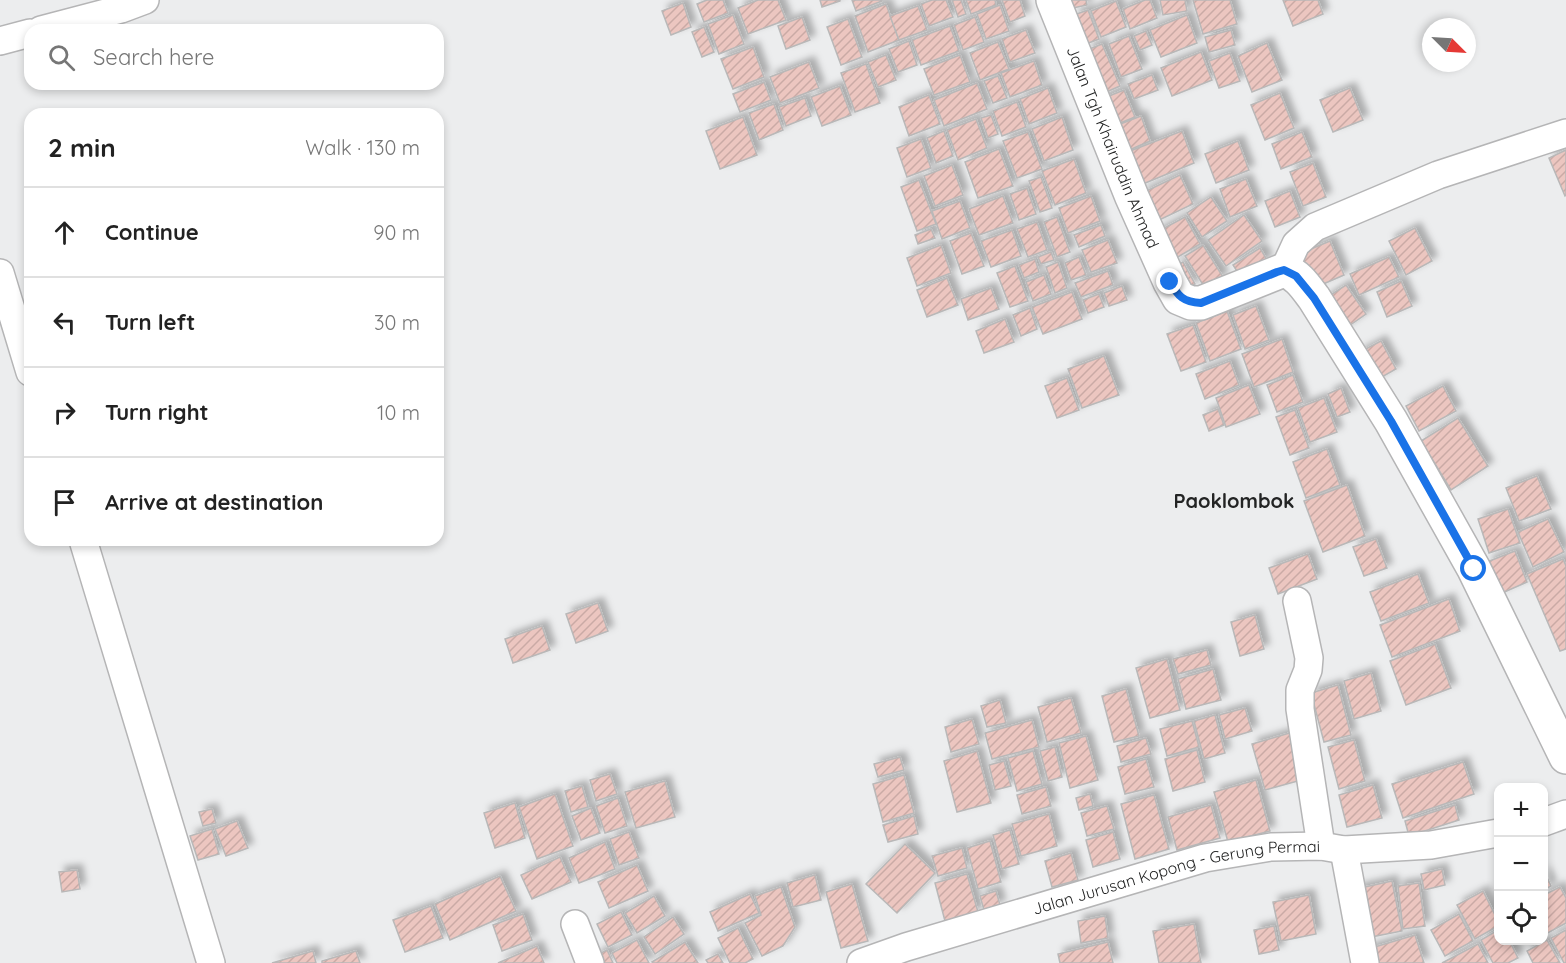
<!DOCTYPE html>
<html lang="en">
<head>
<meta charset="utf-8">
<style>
	:root { --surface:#fff; --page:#f2f2f2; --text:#222; --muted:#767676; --line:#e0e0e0 }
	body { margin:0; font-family:Quicksand,sans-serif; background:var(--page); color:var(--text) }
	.controls { position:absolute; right:18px; bottom:18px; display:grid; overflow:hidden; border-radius:12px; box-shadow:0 3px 9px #0003 }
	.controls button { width:54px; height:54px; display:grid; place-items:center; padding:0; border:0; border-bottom:2px solid var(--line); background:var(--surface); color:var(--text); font:30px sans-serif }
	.compass { position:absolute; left:1422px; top:18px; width:54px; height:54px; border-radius:50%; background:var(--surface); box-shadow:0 3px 9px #0003; rotate:114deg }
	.stop { position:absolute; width:18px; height:18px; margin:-14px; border:4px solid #1a73e8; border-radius:50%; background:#fff }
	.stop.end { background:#1a73e8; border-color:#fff; box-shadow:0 2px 6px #0008 }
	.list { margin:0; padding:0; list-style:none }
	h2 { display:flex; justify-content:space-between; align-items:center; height:78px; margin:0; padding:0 24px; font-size:26px }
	h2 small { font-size:20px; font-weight:400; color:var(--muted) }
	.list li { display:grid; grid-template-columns:39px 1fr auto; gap:18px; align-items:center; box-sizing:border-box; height:90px; padding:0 24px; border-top:2px solid var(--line) }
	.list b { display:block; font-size:22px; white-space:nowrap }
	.list em { font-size:20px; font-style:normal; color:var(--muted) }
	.icon { flex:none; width:33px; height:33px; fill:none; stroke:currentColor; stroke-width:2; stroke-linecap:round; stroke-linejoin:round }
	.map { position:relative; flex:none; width:1566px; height:963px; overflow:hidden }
	.search { position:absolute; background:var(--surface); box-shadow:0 3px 9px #0003; left:24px; top:24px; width:420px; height:66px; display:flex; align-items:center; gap:15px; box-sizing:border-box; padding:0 21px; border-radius:18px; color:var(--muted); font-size:22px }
	.panel { position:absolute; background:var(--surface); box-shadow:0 3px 9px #0003; left:24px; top:108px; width:420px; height:438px; border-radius:18px }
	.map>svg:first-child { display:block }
	.building { fill:url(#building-hatch); stroke:#b9b8b8; stroke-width:1.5; filter:url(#shadow) }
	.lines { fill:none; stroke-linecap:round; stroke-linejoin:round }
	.minor-casing { stroke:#b5b5b6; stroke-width:30 }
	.tertiary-casing { stroke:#b5b5b6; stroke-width:36 }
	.minor { stroke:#fff; stroke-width:27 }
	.tertiary { stroke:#fff; stroke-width:33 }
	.route { stroke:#1a73e8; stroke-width:8 }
	.labels { text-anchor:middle; stroke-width:6; stroke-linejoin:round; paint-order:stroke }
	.street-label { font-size:16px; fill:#232424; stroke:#ecedee }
	.quarter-label { font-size:20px; font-weight:bold; fill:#232424; stroke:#ecedee }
</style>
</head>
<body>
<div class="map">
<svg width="1566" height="963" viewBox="0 0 1566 963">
	<defs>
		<pattern id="building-hatch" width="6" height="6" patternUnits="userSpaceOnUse" patternTransform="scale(1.5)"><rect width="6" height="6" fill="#ecc6c0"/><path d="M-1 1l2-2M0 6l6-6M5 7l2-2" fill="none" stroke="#caaaa5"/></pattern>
		<filter id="shadow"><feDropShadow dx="5.5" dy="-5.5" stdDeviation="3" flood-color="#0004"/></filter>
	</defs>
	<rect width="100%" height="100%" fill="#ecedee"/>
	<g class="building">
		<path d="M707 0H723L728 13 704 22 697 4Z"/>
		<path d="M758 0H778L786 20 748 34 738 8Z"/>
		<path d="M820 0H840V1L822 7Z"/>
		<path d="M852 0H882V1L856 11Z"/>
		<path d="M932 0H946L953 17 929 26 921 4Z"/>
		<path d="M952 0H961L966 14 958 17Z"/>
		<path d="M966 0H995L996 5 971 14Z"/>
		<path d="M1002 0H1020L1025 16 1010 22Z"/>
		<path d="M1066 0H1086L1087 5 1068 9Z"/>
		<path d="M1145 0H1150L1157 18 1130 29 1123 9Z"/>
		<path d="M1160 0H1185L1187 11 1163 15Z"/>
		<path d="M1193 0H1230L1237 24 1203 34Z"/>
		<path d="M1283 0H1318L1323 14 1293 26Z"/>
		<path d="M1116 1 1126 27 1101 37 1091 11Z"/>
		<path d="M683 3 691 27 671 35 662 11Z"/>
		<path d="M886 4 899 40 868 52 855 16Z"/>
		<path d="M1000 5 1009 31 986 39 977 14Z"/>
		<path d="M918 6 927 30 899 40 890 16Z"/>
		<path d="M1088 10 1099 39 1086 44 1074 15Z"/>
		<path d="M733 15 744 44 719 54 708 24Z"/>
		<path d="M1187 15 1197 43 1161 57 1150 30Z"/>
		<path d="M802 17 810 40 786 49 778 26Z"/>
		<path d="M975 17 984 42 963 50 954 25Z"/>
		<path d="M848 19 862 57 841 65 827 27Z"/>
		<path d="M950 26 959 51 921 65 912 40Z"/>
		<path d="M704 27 714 52 702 57 692 32Z"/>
		<path d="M1026 30 1035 53 1010 62 1002 39Z"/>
		<path d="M1231 30 1235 45 1209 52 1205 37Z"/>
		<path d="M1146 31 1152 45 1140 50 1134 36Z"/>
		<path d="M1129 36 1142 69 1121 77 1109 44Z"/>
		<path d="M909 41 917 65 898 72 889 49Z"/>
		<path d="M998 42 1009 69 980 80 970 53Z"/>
		<path d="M1267 43 1282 80 1252 92 1238 56Z"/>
		<path d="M1102 44 1120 86 1104 93 1087 50Z"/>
		<path d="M753 47 764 77 733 89 721 59Z"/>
		<path d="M1201 52 1212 80 1172 96 1161 68Z"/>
		<path d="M1230 53 1240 81 1219 88 1209 61Z"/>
		<path d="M886 55 896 80 878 87 868 62Z"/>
		<path d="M960 55 970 82 934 95 924 69Z"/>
		<path d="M1034 61 1042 85 1010 97 1001 73Z"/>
		<path d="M809 62 819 88 780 103 770 77Z"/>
		<path d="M866 64 880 103 855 112 841 73Z"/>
		<path d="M1152 75 1158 90 1134 99 1128 84Z"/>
		<path d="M998 76 1007 98 993 103 984 81Z"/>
		<path d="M764 82 771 100 740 112 733 94Z"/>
		<path d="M977 83 987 109 944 126 934 100Z"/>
		<path d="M840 86 851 115 822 126 811 97Z"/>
		<path d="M1048 88 1057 113 1029 124 1020 99Z"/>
		<path d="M1350 88 1363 120 1333 132 1320 100Z"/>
		<path d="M1124 90 1135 117 1110 127 1099 100Z"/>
		<path d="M1280 93 1294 128 1265 140 1251 105Z"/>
		<path d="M929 95 940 124 909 136 899 107Z"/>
		<path d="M805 98 811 116 786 126 779 107Z"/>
		<path d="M1017 102 1026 127 1002 136 993 111Z"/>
		<path d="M774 104 783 130 759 140 749 113Z"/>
		<path d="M991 115 998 134 988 138 981 118Z"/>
		<path d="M1141 116 1150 141 1120 154 1110 128Z"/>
		<path d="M743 117 757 155 720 169 706 131Z"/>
		<path d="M1062 117 1073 150 1044 161 1032 129Z"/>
		<path d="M976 119 987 148 958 160 947 130Z"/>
		<path d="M944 131 953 156 936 163 927 138Z"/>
		<path d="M1182 131 1194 163 1138 186 1125 153Z"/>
		<path d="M1028 132 1042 169 1017 178 1003 141Z"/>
		<path d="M1302 132 1312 157 1281 169 1272 144Z"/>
		<path d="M921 139 931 168 907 177 897 148Z"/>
		<path d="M1238 141 1249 170 1216 183 1205 154Z"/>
		<path d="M999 149 1013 186 978 198 965 162Z"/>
		<path d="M1566 150V195L1565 196 1549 158Z"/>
		<path d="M1074 159 1086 193 1055 205 1042 171Z"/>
		<path d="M1313 163 1326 197 1303 206 1290 172Z"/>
		<path d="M952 165 963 195 935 206 924 176Z"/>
		<path d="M1180 175 1193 204 1155 222 1142 193Z"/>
		<path d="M1041 177 1052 208 1040 212 1029 181Z"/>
		<path d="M1246 179 1257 206 1230 217 1220 189Z"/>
		<path d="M919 180 936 224 917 231 901 187Z"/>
		<path d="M1027 188 1036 214 1019 220 1010 194Z"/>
		<path d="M1290 191 1300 217 1275 227 1265 201Z"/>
		<path d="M1003 196 1013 223 979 235 969 209Z"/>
		<path d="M1091 196 1100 221 1068 233 1059 208Z"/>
		<path d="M1211 197 1227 221 1202 237 1187 213Z"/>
		<path d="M960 201 970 228 942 239 932 211Z"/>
		<path d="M1244 215 1262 241 1226 266 1208 240Z"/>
		<path d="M1057 217 1070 252 1057 257 1044 222Z"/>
		<path d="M1185 217 1200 244 1171 261 1155 233Z"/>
		<path d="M1037 222 1047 250 1028 257 1017 229Z"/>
		<path d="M1101 225 1105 236 1079 247 1074 235Z"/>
		<path d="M1415 228 1432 261 1406 275 1389 241Z"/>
		<path d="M931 229 935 238 918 244 915 235Z"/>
		<path d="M1012 230 1021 256 991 267 981 241Z"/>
		<path d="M971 233 984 266 962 274 950 241Z"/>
		<path d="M1108 240 1117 263 1091 272 1082 250Z"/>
		<path d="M1330 241 1344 275 1314 288 1299 254Z"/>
		<path d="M941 245 951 273 917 286 907 258Z"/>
		<path d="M1203 245 1223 277 1205 288 1185 256Z"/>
		<path d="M1260 248 1267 260 1240 276 1233 265Z"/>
		<path d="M1051 252 1054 260 1041 264 1038 257Z"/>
		<path d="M1079 257 1086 275 1071 280 1065 263Z"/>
		<path d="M1389 257 1399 277 1359 295 1350 274Z"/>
		<path d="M1035 259 1039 272 1024 278 1019 265Z"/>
		<path d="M1058 262 1067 288 1055 293 1046 267Z"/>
		<path d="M1183 262 1195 284 1188 288 1176 266Z"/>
		<path d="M1015 266 1028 301 1010 307 997 273Z"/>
		<path d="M1108 271 1113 285 1081 297 1075 283Z"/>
		<path d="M1044 275 1051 294 1033 301 1026 282Z"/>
		<path d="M947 278 958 305 927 317 917 290Z"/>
		<path d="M1401 281 1412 306 1387 317 1377 292Z"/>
		<path d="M1346 285 1366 314 1343 330 1323 300Z"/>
		<path d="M1122 286 1127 300 1109 306 1104 293Z"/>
		<path d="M991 288 999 309 968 320 961 299Z"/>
		<path d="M1072 292 1082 319 1043 334 1032 307Z"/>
		<path d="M1099 294 1104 307 1088 313 1083 300Z"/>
		<path d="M1256 306 1269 340 1245 349 1233 315Z"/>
		<path d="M1030 308 1037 329 1021 336 1013 315Z"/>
		<path d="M1227 311 1241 349 1210 361 1196 323Z"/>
		<path d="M1005 319 1014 342 984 353 976 331Z"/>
		<path d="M1193 325 1206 362 1181 371 1167 334Z"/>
		<path d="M1282 339 1293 372 1254 387 1242 354Z"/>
		<path d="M1381 341 1396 369 1373 382 1358 353Z"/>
		<path d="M1104 356 1119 395 1082 408 1068 369Z"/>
		<path d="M1230 361 1239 385 1205 399 1196 374Z"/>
		<path d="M1293 375 1303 402 1277 412 1267 385Z"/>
		<path d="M1067 378 1079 410 1057 418 1045 386Z"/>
		<path d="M1249 385 1260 414 1226 427 1216 398Z"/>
		<path d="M1443 386 1456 411 1419 431 1406 406Z"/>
		<path d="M1341 388 1350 412 1337 417 1328 394Z"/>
		<path d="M1324 398 1337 432 1310 442 1298 408Z"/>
		<path d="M1218 409 1224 425 1209 431 1203 415Z"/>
		<path d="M1295 410 1309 448 1290 455 1276 417Z"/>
		<path d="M1458 418 1488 466 1451 490 1421 441Z"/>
		<path d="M1327 449 1340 485 1306 498 1293 462Z"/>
		<path d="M1537 476 1551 509 1519 521 1506 488Z"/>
		<path d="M1347 485 1365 536 1323 552 1304 501Z"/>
		<path d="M1508 509 1520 543 1489 553 1478 519Z"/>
		<path d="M1548 519 1564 552 1533 567 1518 532Z"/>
		<path d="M1376 539 1387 568 1364 576 1353 547Z"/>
		<path d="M1515 551 1527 582 1500 594 1487 562Z"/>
		<path d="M1308 554 1317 579 1278 594 1269 568Z"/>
		<path d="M1563 559 1566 566V649L1560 651 1527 574Z"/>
		<path d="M1418 574 1429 603 1381 621 1370 592Z"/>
		<path d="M1449 599 1460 631 1392 657 1380 625Z"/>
		<path d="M598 603 608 631 576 643 566 614Z"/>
		<path d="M1255 615 1264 649 1240 656 1231 622Z"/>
		<path d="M542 626 550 650 513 663 505 639Z"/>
		<path d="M1435 644 1451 688 1406 705 1390 661Z"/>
		<path d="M1207 650 1211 665 1178 674 1173 659Z"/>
		<path d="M1167 659 1180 710 1150 718 1136 668Z"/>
		<path d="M1213 669 1221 700 1186 709 1178 679Z"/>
		<path d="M1371 673 1381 711 1354 719 1344 681Z"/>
		<path d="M1338 685 1351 735 1324 742 1311 693Z"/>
		<path d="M1126 689 1139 736 1114 742 1102 696Z"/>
		<path d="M1071 698 1081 733 1047 742 1038 707Z"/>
		<path d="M1000 700 1006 723 987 727 981 706Z"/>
		<path d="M1245 708 1252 731 1225 739 1219 715Z"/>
		<path d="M1215 715 1225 753 1204 759 1194 721Z"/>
		<path d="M972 719 979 744 951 752 945 727Z"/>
		<path d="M1032 720 1039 747 992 759 985 733Z"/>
		<path d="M1192 721 1199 747 1167 756 1160 729Z"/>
		<path d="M1293 732 1305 779 1265 790 1252 744Z"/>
		<path d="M1086 736 1098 780 1070 788 1059 743Z"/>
		<path d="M1146 738 1151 754 1121 762 1117 746Z"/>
		<path d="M1354 740 1365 781 1339 789 1328 747Z"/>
		<path d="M1055 747 1062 777 1048 781 1040 751Z"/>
		<path d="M1197 750 1205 782 1173 791 1165 759Z"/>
		<path d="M977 751 991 803 957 812 944 761Z"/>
		<path d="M1033 751 1042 784 1017 791 1008 758Z"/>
		<path d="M900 757 904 770 878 777 874 764Z"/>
		<path d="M1146 759 1154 787 1125 794 1118 767Z"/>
		<path d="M1004 761 1011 786 995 790 989 765Z"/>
		<path d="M1463 762 1474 794 1403 818 1392 784Z"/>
		<path d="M610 774 617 794 596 801 590 780Z"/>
		<path d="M904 775 914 813 883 822 873 784Z"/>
		<path d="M1256 780 1270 831 1228 842 1214 792Z"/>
		<path d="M665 781 675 817 636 828 625 792Z"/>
		<path d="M1373 785 1382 818 1347 827 1339 795Z"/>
		<path d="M582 786 588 807 571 812 565 791Z"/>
		<path d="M1046 787 1051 806 1022 814 1017 795Z"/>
		<path d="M555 794 573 846 537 859 519 807Z"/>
		<path d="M1090 794 1093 806 1079 810 1076 798Z"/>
		<path d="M1154 795 1169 849 1135 859 1121 804Z"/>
		<path d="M618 798 627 826 605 833 596 806Z"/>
		<path d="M515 803 525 838 495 848 484 813Z"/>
		<path d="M1211 805 1220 838 1177 850 1168 817Z"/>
		<path d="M1455 805 1459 820 1409 836 1405 821Z"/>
		<path d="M1107 806 1114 829 1087 836 1081 813Z"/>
		<path d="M591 808 600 833 581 840 572 816Z"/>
		<path d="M212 809 216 823 203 826 199 812Z"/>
		<path d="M1049 814 1057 846 1021 856 1012 824Z"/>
		<path d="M914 816 918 834 888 842 883 825Z"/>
		<path d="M237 821 248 848 226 856 215 829Z"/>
		<path d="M212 829 219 854 198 860 190 836Z"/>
		<path d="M1010 830 1019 864 1002 869 993 835Z"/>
		<path d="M629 832 639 858 619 865 610 839Z"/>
		<path d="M1113 832 1120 859 1093 867 1086 840Z"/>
		<path d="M990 841 1001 882 978 889 967 848Z"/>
		<path d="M605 842 615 869 579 883 569 858Z"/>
		<path d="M905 844 935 873 897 913 866 884Z"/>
		<path d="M962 848 967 868 938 876 932 856Z"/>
		<path d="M1071 853 1078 880 1052 887 1045 861Z"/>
		<path d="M560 857 571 882 532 899 521 875Z"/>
		<path d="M637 865 648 891 609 908 598 882Z"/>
		<path d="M1442 869 1445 885 1424 890 1421 874Z"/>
		<path d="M77 870 80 889 62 892 59 872Z"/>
		<path d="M1544 871 1551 886 1544 890Z"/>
		<path d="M967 874 978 912 945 921 935 883Z"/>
		<path d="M815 875 821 900 793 907 787 883Z"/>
		<path d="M500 876 516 911 450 940 435 904Z"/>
		<path d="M1392 881 1402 931 1366 938 1356 889Z"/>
		<path d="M1419 883 1425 926 1403 929 1398 886Z"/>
		<path d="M852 884 868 941 841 948 826 892Z"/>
		<path d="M781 887 795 927 783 946 762 956 745 923 761 915 755 896Z"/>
		<path d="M1560 887 1566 898V923L1544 935V895Z"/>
		<path d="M996 891 1000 905 984 910 980 896Z"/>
		<path d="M1483 891 1498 921V926L1475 939 1457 905Z"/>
		<path d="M750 894 759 913 718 931 710 912Z"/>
		<path d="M1309 895 1316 934 1281 941 1273 902Z"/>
		<path d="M654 896 665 916 637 933 625 913Z"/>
		<path d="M431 906 443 938 405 952 393 920Z"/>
		<path d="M621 912 632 935 608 947 597 924Z"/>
		<path d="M523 914 532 940 502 951 493 925Z"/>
		<path d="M1459 914 1473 941 1445 956 1431 930Z"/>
		<path d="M1105 916 1108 938 1081 943 1078 921Z"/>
		<path d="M673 917 684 934 655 954 644 937Z"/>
		<path d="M1194 924 1201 963H1159L1153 931Z"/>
		<path d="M1274 926 1279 950 1259 954 1254 930Z"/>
		<path d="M738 928 753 959 745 963H730L718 938Z"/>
		<path d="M1498 930V940H1509L1518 958 1508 963H1493L1481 940Z"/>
		<path d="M1566 930V963H1564L1551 938Z"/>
		<path d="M1415 935 1424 963H1372L1368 949Z"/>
		<path d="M637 940 649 963H617L612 953Z"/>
		<path d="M1547 940 1560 963H1533L1527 951Z"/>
		<path d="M685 942 698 963H653L652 962Z"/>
		<path d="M1108 942 1113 963H1060L1058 954Z"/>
		<path d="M1478 944 1488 963H1442Z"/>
		<path d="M537 946 544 963H498Z"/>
		<path d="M607 950 613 963H598L595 956Z"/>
		<path d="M313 951 316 963H272Z"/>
		<path d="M356 951 360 963H322V961Z"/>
		<path d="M718 954 723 963H708L706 960Z"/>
	</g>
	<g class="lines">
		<defs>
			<g id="minor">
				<path d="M41 30 121 9 145 0"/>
				<path d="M0 41 30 33"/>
				<path d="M1284 270 1296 244 1315 227 1438 175 1566 133"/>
				<path d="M0 273 30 372"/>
				<path d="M83 540 211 963"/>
				<path d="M1297 601 1309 658 1308 670 1300 690V709L1321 846"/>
				<path d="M1544 822 1566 814"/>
				<path d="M1344 850 1365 963"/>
				<path d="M575 924 590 963"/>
				<path id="s1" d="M861 963 906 947 1205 858 1271 847 1321 846 1344 850 1431 845 1498 833"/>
			</g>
			<g id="tertiary">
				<path id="s2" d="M1053 0 1132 197 1170 282 1179 298 1191 303H1201L1284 270C1298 275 1305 286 1314 298L1391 421 1474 569 1566 757"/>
			</g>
		</defs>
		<use href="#minor" class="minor-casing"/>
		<use href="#tertiary" class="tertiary-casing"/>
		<use href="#minor" class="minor"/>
		<use href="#tertiary" class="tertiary"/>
	</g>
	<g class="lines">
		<path class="route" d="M1170 282C1178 296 1183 302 1201 303L1277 272 1284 270 1296 276 1314 298 1391 421 1474 569"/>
	</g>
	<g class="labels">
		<g class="street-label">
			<text dy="6" stroke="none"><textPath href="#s2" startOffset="159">Jalan Tgh Khairuddin Ahmad</textPath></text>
			<text dy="6" stroke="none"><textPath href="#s1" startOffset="328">Jalan Jurusan Kopong - Gerung Permai</textPath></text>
		</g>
		<g class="quarter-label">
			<text x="1234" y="508">Paoklombok</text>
		</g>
	</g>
</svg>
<div class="controls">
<button>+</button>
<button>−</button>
<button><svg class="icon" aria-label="locate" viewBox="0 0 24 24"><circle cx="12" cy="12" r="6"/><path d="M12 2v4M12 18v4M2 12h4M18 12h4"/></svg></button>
</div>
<svg class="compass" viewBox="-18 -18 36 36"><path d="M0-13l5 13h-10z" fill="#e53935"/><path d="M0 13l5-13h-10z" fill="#767676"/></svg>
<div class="stop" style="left:1474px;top:569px"></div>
<div class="stop end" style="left:1170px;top:282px"></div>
<div class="search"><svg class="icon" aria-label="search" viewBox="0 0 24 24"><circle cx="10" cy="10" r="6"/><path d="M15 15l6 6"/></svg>Search here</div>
<section class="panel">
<h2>2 min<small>Walk · 130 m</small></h2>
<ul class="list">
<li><svg class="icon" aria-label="ahead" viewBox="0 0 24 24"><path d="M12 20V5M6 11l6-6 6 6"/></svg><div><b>Continue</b></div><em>90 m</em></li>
<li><svg class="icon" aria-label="left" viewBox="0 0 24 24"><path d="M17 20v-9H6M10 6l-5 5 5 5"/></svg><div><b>Turn left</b></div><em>30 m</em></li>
<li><svg class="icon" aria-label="right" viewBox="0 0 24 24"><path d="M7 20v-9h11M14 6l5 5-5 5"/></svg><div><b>Turn right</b></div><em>10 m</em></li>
<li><svg class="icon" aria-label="arrive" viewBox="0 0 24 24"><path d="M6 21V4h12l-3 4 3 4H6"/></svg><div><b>Arrive at destination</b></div></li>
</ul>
</section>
</div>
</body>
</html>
